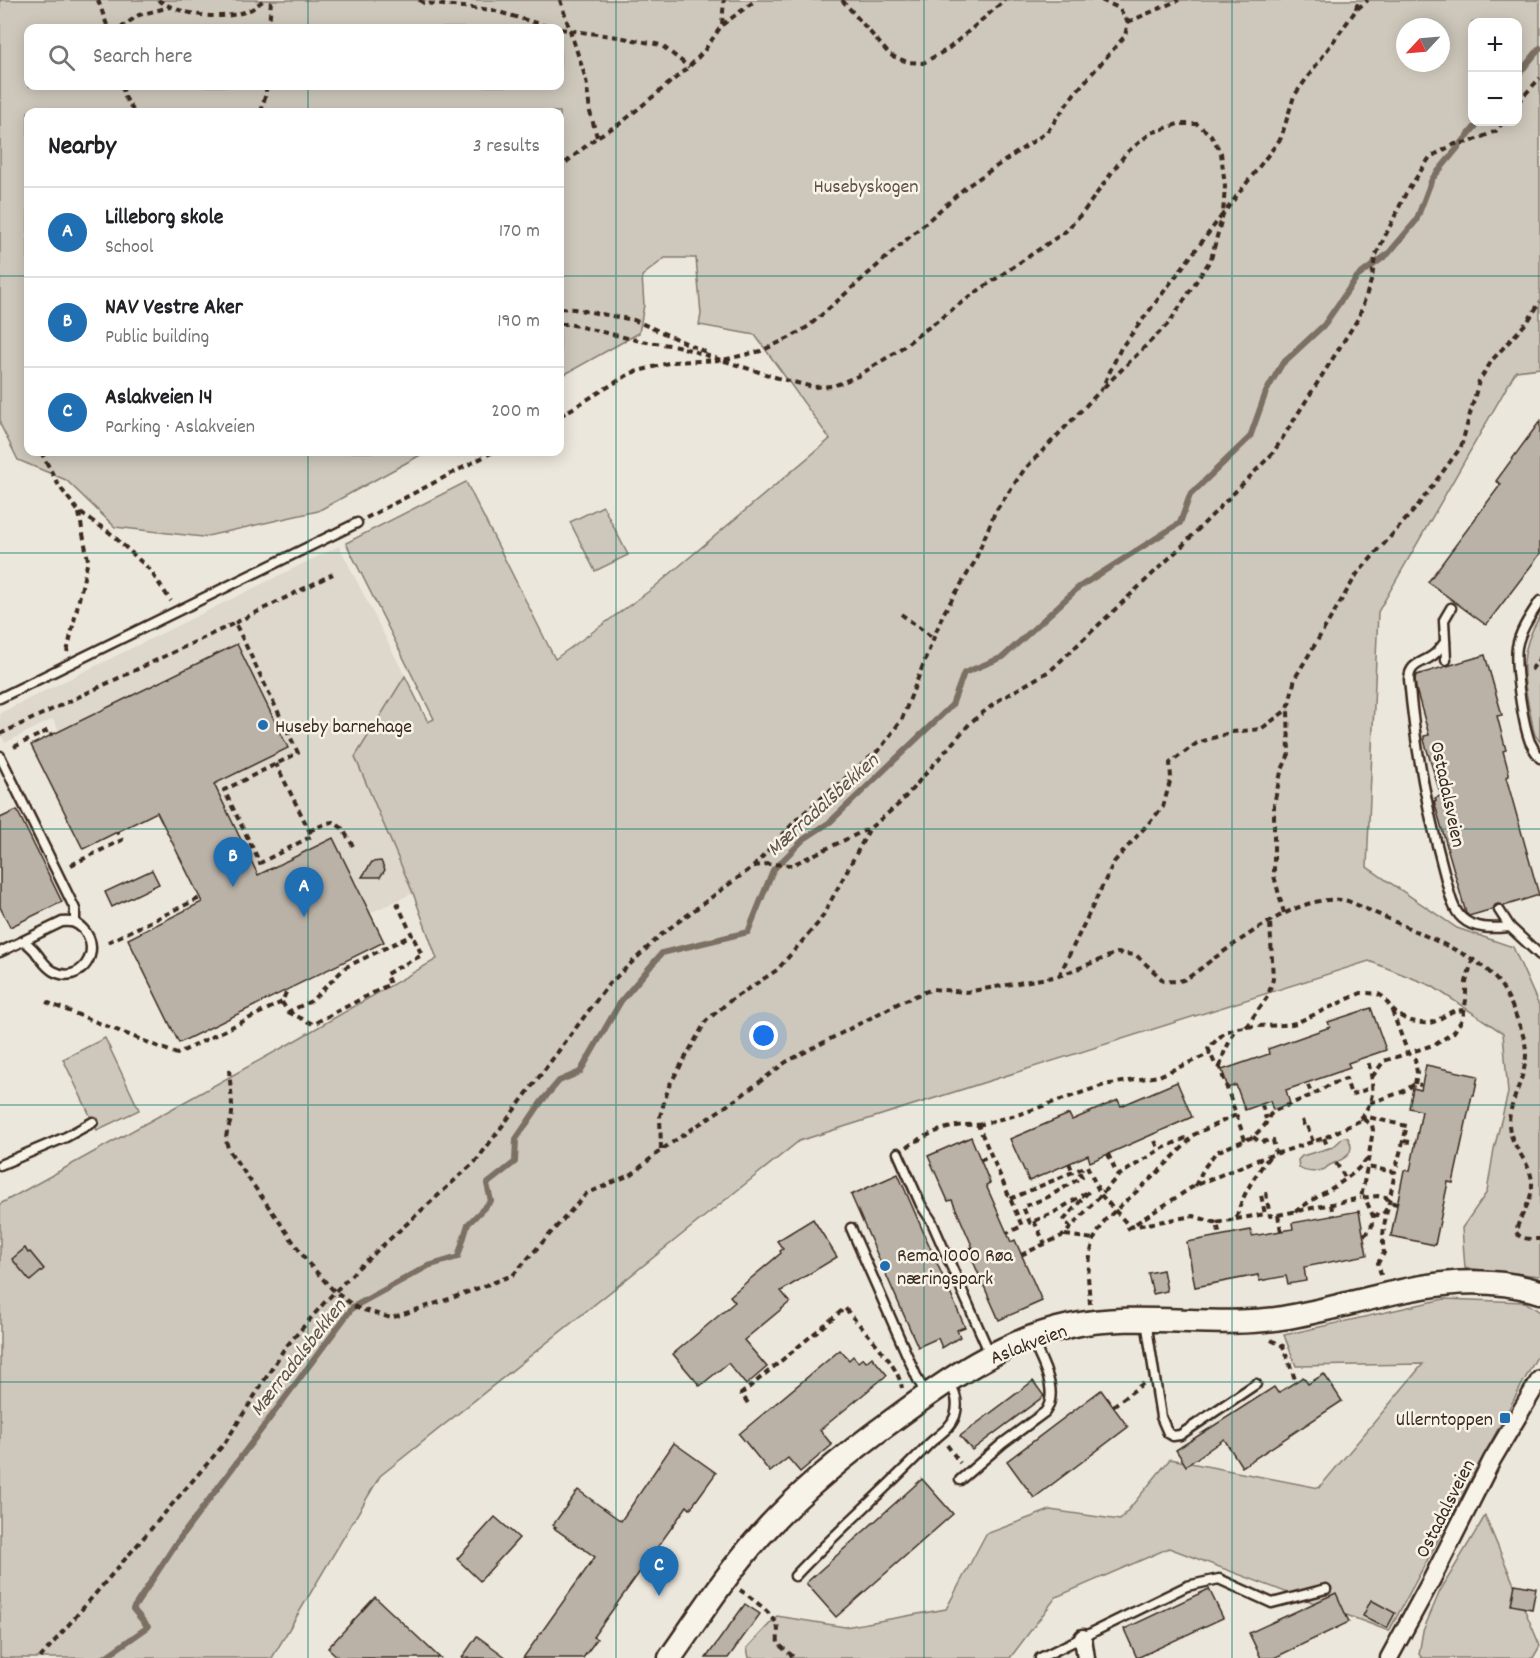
<!DOCTYPE html>
<html lang="en">
<head>
<meta charset="utf-8">
<style>
	:root { --surface:#fff; --page:#f6f6f6; --text:#202124; --muted:#757577; --line:#e0e0e0; --accent:#1f6fb2 }
	body { margin:0; font-family:Dekko,sans-serif; background:var(--page); color:var(--text) }
	.controls { position:absolute; right:18px; top:18px; display:grid; overflow:hidden; border-radius:12px; box-shadow:0 3px 15px #0003 }
	.controls button { width:54px; height:54px; display:grid; place-items:center; padding:0; border:0; border-bottom:2px solid var(--line); background:var(--surface); color:var(--text); font:30px sans-serif }
	.compass { position:absolute; left:1396px; top:18px; width:54px; height:54px; border-radius:50%; background:var(--surface); box-shadow:0 3px 15px #0003; rotate:244deg }
	.you { position:absolute; left:764px; top:1036px; width:21px; height:21px; margin:-15px; border:4px solid #fff; border-radius:50%; background:#1a73e8; box-shadow:0 0 0 9px #1a73e833 }
	.badge { display:grid; place-items:center; width:39px; height:39px; border-radius:50%; background:var(--accent); color:#fff; font-size:20px; font-weight:700 }
	.pin { position:absolute; translate:-50% -50px; filter:drop-shadow(0 2px 3px #0008) }
	.pin::after { content:''; position:absolute; top:32px; width:21px; height:18px; background:inherit; clip-path:polygon(0 0,100% 0,50% 100%) }
	.list { margin:0; padding:0; list-style:none }
	h2 { display:flex; justify-content:space-between; align-items:center; height:78px; margin:0; padding:0 24px; font-size:26px }
	h2 small { font-size:20px; font-weight:400; color:var(--muted) }
	.list li { display:grid; grid-template-columns:39px 1fr auto; gap:18px; align-items:center; box-sizing:border-box; height:90px; padding:0 24px; border-top:2px solid var(--line) }
	.list b { display:block; font-size:22px; white-space:nowrap }
	.list p { margin:0; font-size:20px; white-space:nowrap; color:var(--muted) }
	.list em { font-size:20px; font-style:normal; color:var(--muted) }
	.icon { flex:none; width:33px; height:33px; fill:none; stroke:currentColor; stroke-width:2; stroke-linecap:round; stroke-linejoin:round }
	.map { position:relative; flex:none; width:1540px; height:1658px; overflow:hidden }
	.search { position:absolute; background:var(--surface); box-shadow:0 3px 15px #0003; left:24px; top:24px; width:540px; height:66px; display:flex; align-items:center; gap:15px; box-sizing:border-box; padding:0 21px; border-radius:12px; color:var(--muted); font-size:22px }
	.panel { position:absolute; background:var(--surface); box-shadow:0 3px 15px #0003; left:24px; top:108px; width:540px; height:348px; border-radius:12px }
	.map>svg:first-child { display:block }
	.built { fill:#ddd7cc }
	.green { fill:#cec8bc; stroke:#84796d; stroke-width:1.5; fill-rule:evenodd }
	.lines { fill:none; stroke-linecap:round; stroke-linejoin:round }
	.stream { stroke:#7c7064; stroke-width:6 }
	.building { fill:#bab2a7; stroke:#3b2a1e; stroke-width:1.5 }
	.lane-casing { stroke:#3b2a1e; stroke-width:13 }
	.street-casing { stroke:#3b2a1e; stroke-width:21 }
	.secondary-casing { stroke:#3b2a1e; stroke-width:27 }
	.path { stroke:#3b2a1e; stroke-width:4; stroke-dasharray:6 4.5; stroke-linecap:butt }
	.lane { stroke:#f7f3e8; stroke-width:8 }
	.street { stroke:#f7f3e8; stroke-width:16 }
	.secondary { stroke:#f7f3e8; stroke-width:22 }
	.grid { fill:none; stroke:#0f766e; stroke-width:1.5; stroke-opacity:0.55 }
	.poi-dot { fill:#1f6fb2; stroke:#f7f3e8; stroke-width:2 }
	.labels { text-anchor:middle; stroke-width:5; stroke-linejoin:round; paint-order:stroke }
	.park-label { font-size:20px; fill:#605246; stroke:#f7f3e8 }
	.poi-label { font-size:20px; fill:#3b2a1e; stroke:#f7f3e8; text-anchor:start }
	.street-label { font-size:20px; fill:#3b2a1e; stroke:#f7f3e8 }
	.water-label { font-size:21px; font-style:italic; fill:#615347; stroke:#f7f3e8 }
</style>
</head>
<body>
<div class="map">
<svg width="1540" height="1658" viewBox="0 0 1540 1658">
	<rect width="100%" height="100%" fill="#ece7dc"/>
	<filter id="ink" filterUnits="userSpaceOnUse"><feTurbulence type="fractalNoise" baseFrequency=".0167" numOctaves="2"/><feDisplacementMap in="SourceGraphic" scale="12" xChannelSelector="R" yChannelSelector="G"/><feConvolveMatrix kernelMatrix="1 2 1 2 8 2 1 2 1" color-interpolation-filters="sRGB"/></filter>
	<g filter="url(#ink)">
		<path class="built" d="M339 546 405 676 355 757 413 893 370 913 258 875 59 731 53 719 5 743 0 731V713Z"/>
		<g class="green">
			<path d="M0 0H1540V368L1516 371 1378 612 1367 867 1457 928 1513 947 1540 1008V1276L1465 1268 1462 1228 1487 1192 1494 1149 1508 1093 1503 1033 1432 986 1369 961 799 1141 380 1476 272 1658H0V1204L289 1044 437 959 413 893 355 757 405 676 428 722 434 719 346 543 466 482 555 659 652 589 830 439 755 335 699 325 701 314 696 258H665L642 276 644 305 639 333 560 377V112H28V452H426L318 511 203 537 115 527 66 480 18 460 0 424ZM1472 22H1518V122H1472ZM1405 27H1441V63H1405ZM28 28H560V86H28Z"/>
			<path d="M603 506 628 555 595 571 570 522Z"/>
			<path d="M1540 616V742L1535 735 1533 728C1525 683 1514 658 1540 616Z"/>
			<path d="M105 1038 139 1110 97 1130 63 1059Z"/>
			<path d="M1344 1137 1348 1138C1358 1155 1341 1160 1330 1165 1324 1168 1329 1168 1322 1170 1315 1173 1305 1172 1299 1168L1298 1160 1302 1156 1333 1147Z"/>
			<path d="M1444 1299 1525 1302 1540 1312V1351L1389 1631 1169 1548 1056 1597 1010 1658H749L747 1648 777 1616 845 1627 946 1609 986 1534 1050 1510 1120 1520 1170 1459 1319 1488 1423 1364 1296 1366 1284 1335Z"/>
			<path d="M1485 1516 1540 1646 1533 1658H1422L1419 1654 1423 1631 1440 1591Z"/>
		</g>
		<g class="lines">
			<g class="stream">
				<path d="M1518 75 1540 48"/>
				<path d="M104 1658 148 1627 133 1609 175 1545 353 1307 428 1266 458 1257 468 1224 491 1201 487 1184 515 1162 516 1139 542 1101 559 1081 580 1072 621 1001 662 953 748 932 773 870 804 839 830 822 952 705 964 673 1003 657 1079 587 1180 523 1190 495 1250 437 1266 392 1282 364 1324 325 1357 277 1388 254 1416 221 1432 179 1479 122"/>
			</g>
		</g>
		<g class="building">
			<path d="M1540 421V554L1486 625 1428 582 1501 484 1496 481Z"/>
			<path d="M237 644 288 748 214 784 258 875 333 838 384 942 179 1043 128 939 202 902 157 812 83 849 31 745Z"/>
			<path d="M1485 655 1502 715 1497 716 1506 750 1503 751 1509 773V776L1506 777 1539 895 1504 906 1498 904 1495 905 1493 909 1469 916 1466 913 1434 801H1436L1435 798 1441 796 1424 740V736L1429 735 1416 689 1415 679 1416 675Z"/>
			<path d="M17 810 62 902 10 927 0 907V818Z"/>
			<path d="M381 861 385 870 380 877H362L372 862Z"/>
			<path d="M152 870 159 884 112 907 105 892Z"/>
			<path d="M1371 1008 1386 1050 1348 1063 1350 1068 1286 1090 1290 1104 1273 1110 1270 1101 1245 1110 1236 1085 1228 1088 1222 1070 1269 1054 1268 1049 1330 1027 1328 1022Z"/>
			<path d="M1426 1065 1478 1076 1474 1095H1472L1453 1183 1448 1182 1435 1245 1391 1236 1404 1170 1410 1171 1422 1111 1409 1108 1413 1088 1421 1090Z"/>
			<path d="M1177 1082 1192 1117 1090 1162 1088 1155 1029 1181 1010 1139 1069 1114 1072 1120 1118 1100 1121 1106Z"/>
			<path d="M971 1137 990 1183 986 1185 1011 1242 1015 1240 1042 1301 999 1320 972 1259 977 1257 952 1200 948 1201 928 1156Z"/>
			<path d="M898 1174 965 1327 957 1330 960 1337 942 1348 938 1338 918 1347 851 1195Z"/>
			<path d="M1359 1211 1367 1255 1304 1267 1306 1281 1288 1284 1286 1276 1259 1281 1258 1275 1195 1287 1187 1242 1251 1230 1252 1236 1293 1229 1292 1223Z"/>
			<path d="M813 1219 837 1257 781 1291 790 1302 744 1340 767 1367 746 1385 728 1363 700 1386 673 1354 735 1302 730 1296 781 1253 780 1251 783 1249 777 1241Z"/>
			<path d="M25 1248 28 1253 30 1252 44 1269 30 1281 12 1259Z"/>
			<path d="M1163 1270 1167 1291 1153 1294 1148 1273Z"/>
			<path d="M840 1350 849 1360 853 1356 858 1362 863 1358 866 1362 872 1357 887 1375 820 1430 832 1445 800 1472 788 1458 770 1472 739 1434Z"/>
			<path d="M1324 1374 1342 1401 1242 1467 1224 1439 1186 1466 1176 1450 1274 1387 1278 1393 1303 1377 1308 1384Z"/>
			<path d="M1033 1381 1044 1396 972 1450 960 1436Z"/>
			<path d="M1101 1390 1128 1427 1034 1498 1007 1461Z"/>
			<path d="M674 1443 716 1473 690 1509 687 1506 593 1637 597 1639 583 1658H523L595 1557 554 1528 556 1527 553 1525 578 1490 621 1521Z"/>
			<path d="M922 1479 953 1514 836 1617 806 1583Z"/>
			<path d="M495 1517 519 1538 480 1581 457 1559Z"/>
			<path d="M1515 1584 1536 1588 1532 1609 1511 1605Z"/>
			<path d="M1209 1589 1223 1618 1137 1658 1124 1629Z"/>
			<path d="M1336 1593 1349 1622 1274 1658H1261L1249 1633Z"/>
			<path d="M375 1597 440 1658H339L328 1648Z"/>
			<path d="M1371 1600 1395 1613 1387 1628 1363 1616Z"/>
			<path d="M745 1604 760 1614 728 1658H706Z"/>
			<path d="M477 1636 507 1658H462Z"/>
		</g>
		<g class="lines">
			<defs>
				<g id="lane">
					<path d="M1540 601C1531 615 1520 630 1517 647 1514 667 1523 723 1530 742 1533 748 1536 753 1540 758"/>
					<path d="M1445 642C1441 647 1437 653 1432 656 1421 664 1410 663 1409 679 1415 747 1426 806 1444 872 1448 886 1451 908 1462 918 1475 930 1494 928 1510 927"/>
					<path d="M1446 660 1444 620 1451 608"/>
					<path d="M0 698 357 523"/>
					<path d="M0 756 75 909V922"/>
					<path d="M1499 910 1510 927 1540 955"/>
					<path d="M0 952 62 922C71 921 76 922 83 929 104 951 80 986 53 971 46 967 42 960 37 954 34 949 29 945 24 941"/>
					<path d="M898 1153 921 1205 931 1220 990 1354"/>
					<path d="M0 1165 66 1137 93 1122"/>
					<path d="M851 1228 918 1380 927 1395"/>
					<path d="M1146 1321 1161 1417 1168 1433 1173 1436 1180 1435 1256 1384"/>
					<path d="M960 1480 1003 1443 1045 1412C1061 1390 1039 1358 1031 1337"/>
					<path d="M795 1576C837 1531 884 1491 927 1446 936 1436 950 1430 955 1416 959 1403 956 1393 949 1382"/>
					<path d="M1040 1658 1187 1586 1219 1579 1272 1603 1326 1589"/>
				</g>
				<g id="street">
					<path d="M1083 1638 1086 1658"/>
					<path d="M1389 1658 1432 1579 1492 1460 1540 1379"/>
				</g>
				<path id="secondary" d="M670 1658C699 1617 726 1574 760 1536 799 1492 846 1454 893 1420 947 1380 1003 1340 1070 1326 1140 1311 1212 1329 1282 1318 1370 1304 1449 1264 1540 1292"/>
			</defs>
			<use href="#lane" class="lane-casing"/>
			<use href="#street" class="street-casing"/>
			<use href="#secondary" class="secondary-casing"/>
			<g class="path">
				<path d="M98 0 108 28"/>
				<path d="M158 0C183 16 225 22 252 9 256 6 260 3 264 0"/>
				<path d="M419 0 424 3 492 10 553 28"/>
				<path d="M560 0 586 79 590 112 597 137"/>
				<path d="M842 0 890 55 907 62 923 63 948 49 1005 0"/>
				<path d="M1356 9 1358 0"/>
				<path d="M1128 22 1179 0"/>
				<path d="M722 24 724 0"/>
				<path d="M120 28 139 15 170 7"/>
				<path d="M269 28 271 0"/>
				<path d="M560 29 618 37 661 45 689 67"/>
				<path d="M122 86 125 97 134 112"/>
				<path d="M1518 102 1540 78"/>
				<path d="M261 112 266 93V86"/>
				<path d="M560 171 564 164 597 137 621 123 689 67 704 51 722 25 756 0"/>
				<path d="M560 308 574 309 634 320 708 353"/>
				<path d="M1104 387 1169 323 1211 259 1223 214 1281 138 1294 96 1356 10 1368 0"/>
				<path d="M560 416 631 373 672 362 723 360 761 351 791 337 809 326 966 187 1047 132 1074 94 1125 36 1128 22 1119 8 1101 0"/>
				<path d="M41 452 59 486 79 512 109 532 149 569 171 601"/>
				<path d="M366 518 493 452"/>
				<path d="M901 614 933 638"/>
				<path d="M235 623 333 574"/>
				<path d="M67 652 88 560 79 513"/>
				<path d="M1531 670 1540 658"/>
				<path d="M0 734 235 623 298 753 224 790 260 863 312 836 276 764"/>
				<path d="M14 747 49 730 52 735"/>
				<path d="M309 831 327 823 333 822 342 828 353 846"/>
				<path d="M71 865 122 840 117 832"/>
				<path d="M754 866 768 864 792 865 870 828 899 804 971 722 999 700 1051 670 1182 546 1273 453 1359 317 1372 278 1375 257 1406 193 1430 157 1455 144 1470 142 1496 131 1503 122"/>
				<path d="M1284 913 1274 876V804L1281 772 1289 754 1288 709 1295 678 1357 574 1416 508 1461 447 1479 381 1493 359 1528 321 1540 302"/>
				<path d="M108 942 200 898"/>
				<path d="M1059 976 1114 862 1163 807 1171 778 1170 763 1197 743 1232 732 1261 729 1288 709"/>
				<path d="M46 1002 177 1054 282 1002 287 990"/>
				<path d="M282 1002 288 1012 311 1001 346 967 412 935 396 901"/>
				<path d="M1392 1011 1408 1053 1415 1059 1417 1073 1415 1084"/>
				<path d="M288 1012 313 1024 390 984 386 974 422 955 412 935"/>
				<path d="M1246 1027 1268 996 1273 979 1270 922"/>
				<path d="M1220 1067 1224 1053 1235 1030"/>
				<path d="M229 1069C230 1083 232 1096 232 1109 233 1127 220 1132 230 1152L309 1264 335 1292 357 1308 391 1318 452 1298 513 1275 586 1194 632 1174 661 1150 741 1096 786 1062 901 1002 932 989 966 992 1059 976 1117 953 1136 955 1164 981C1169 981 1177 982 1183 980 1190 978 1206 964 1213 959 1248 935 1304 891 1348 901 1378 914 1409 928 1439 942 1459 952 1479 960 1493 976 1504 987 1510 1001 1516 1016 1520 1027 1525 1038 1526 1050 1527 1076 1511 1097 1509 1121 1508 1147 1533 1162 1532 1185 1532 1203 1519 1216 1516 1232 1521 1240 1531 1239 1540 1239"/>
				<path d="M1372 1077 1384 1061 1436 1044 1454 1032 1463 1018 1466 1000V982L1473 958"/>
				<path d="M1308 1085 1312 1095"/>
				<path d="M1370 1103 1402 1092 1415 1084 1421 1085"/>
				<path d="M1262 1105 1266 1119"/>
				<path d="M1360 1118C1377 1099 1373 1083 1368 1060"/>
				<path d="M1360 1119 1368 1117 1407 1126 1395 1172"/>
				<path d="M1302 1120 1305 1129 1308 1128 1313 1142"/>
				<path d="M978 1125 1020 1114 1104 1085 1159 1076 1211 1053"/>
				<path d="M1253 1137 1260 1142 1273 1140 1276 1154"/>
				<path d="M1324 1138 1328 1148"/>
				<path d="M1245 1140 1220 1068 1215 1064 1208 1048C1214 1043 1220 1036 1226 1032 1241 1023 1277 1028 1296 1023L1361 993C1368 993 1374 993 1380 995 1386 998 1388 1005 1392 1009 1398 1016 1408 1021 1417 1022 1432 1026 1439 1019 1451 1012 1455 1010 1460 1011 1464 1010"/>
				<path d="M1155 1141 1159 1150"/>
				<path d="M1404 1141 1415 1143"/>
				<path d="M907 1147C928 1133 952 1123 978 1125L1022 1226 1007 1233"/>
				<path d="M661 1149 660 1116 669 1086 706 1021 731 1000 777 970 820 921 870 828"/>
				<path d="M1108 1154 1118 1176"/>
				<path d="M980 1160 991 1155"/>
				<path d="M1069 1163 1073 1172"/>
				<path d="M1336 1163 1346 1179"/>
				<path d="M1195 1186 1204 1168 1216 1152 1253 1137 1265 1125 1270 1115 1274 1111 1312 1095 1331 1084 1346 1079 1351 1095 1373 1087"/>
				<path d="M1010 1199 1087 1166 1101 1195 1130 1227 1193 1216 1217 1223 1220 1236"/>
				<path d="M1331 1204 1333 1216"/>
				<path d="M1295 1212C1319 1193 1351 1182 1368 1157"/>
				<path d="M1278 1215 1361 1198"/>
				<path d="M1373 1216 1383 1214 1387 1208"/>
				<path d="M1236 1219 1265 1214 1261 1195 1266 1194 1270 1216 1278 1215 1281 1231"/>
				<path d="M1034 1221 1045 1244"/>
				<path d="M1217 1223 1236 1219C1242 1195 1254 1177 1269 1157"/>
				<path d="M1071 1228 1064 1220 1089 1191 1055 1212 1030 1223 1023 1207 1048 1197 1082 1177 1078 1170"/>
				<path d="M1127 1229 1194 1186 1257 1160 1324 1138 1363 1119 1372 1125 1373 1130 1367 1167"/>
				<path d="M1065 1235 1094 1239"/>
				<path d="M1364 1235 1371 1230 1373 1216 1365 1198"/>
				<path d="M960 1254 973 1248"/>
				<path d="M1021 1255 1064 1235 1118 1176 1159 1150 1190 1136"/>
				<path d="M1381 1275 1378 1263 1384 1253C1381 1237 1385 1219 1389 1202L1395 1172 1367 1167 1361 1198 1378 1196 1386 1197 1389 1202 1397 1204"/>
				<path d="M1090 1304 1088 1276 1090 1256 1094 1239 1101 1227 1105 1220 1157 1173 1188 1142 1191 1136 1236 1115"/>
				<path d="M1271 1340 1283 1346 1296 1382"/>
				<path d="M748 1403 741 1394 845 1308C863 1331 897 1361 902 1388"/>
				<path d="M1113 1406 1144 1383"/>
				<path d="M947 1445 960 1463"/>
				<path d="M740 1590C751 1597 771 1613 777 1624 779 1629 777 1639 778 1644L795 1658"/>
				<path d="M40 1658 225 1443 284 1349 324 1303 358 1268 476 1161 608 985 663 933 754 866 798 818 880 749 902 719 943 614 974 563 995 512 1024 470 1101 390 1121 348 1223 214 1225 186 1221 153 1211 135 1197 124H1178L1151 133 1126 153 1084 211 1066 231 969 297 896 352 858 376 833 386 813 387 778 378 677 346 640 341 569 324H560"/>
			</g>
			<use href="#lane" class="lane"/>
			<use href="#street" class="street"/>
			<use href="#secondary" class="secondary"/>
		</g>
	</g>
	<path class="grid" d="M308 0V28M616 0V1658M924 0V1658M1232 0V1658M308 86V112M0 276H28M560 276H1540M308 452V1658M0 553H1540M0 829H1540M0 1105H1540M0 1382H1540"/>
	<g class="poi-dot">
		<circle cx="263" cy="725" r="6"/>
		<circle cx="885" cy="1266" r="6"/>
		<rect x="1499" y="1412" width="12" height="12" rx="3"/>
	</g>
	<g class="labels">
		<g class="park-label">
			<text x="866" y="192">Husebyskogen</text>
		</g>
		<g class="poi-label">
			<text x="275" y="732">Huseby barnehage</text>
			<text x="897" y="1261">Rema 1000 Røa<tspan x="897" dy="23">næringspark</tspan></text>
			<text x="1493" y="1425" text-anchor="end">Ullerntoppen</text>
		</g>
		<g class="street-label">
			<text transform="translate(1449 794) rotate(78)" y="7">Ostadalsveien</text>
			<text transform="translate(1028 1343) rotate(-21)" y="7">Aslakveien</text>
			<text transform="translate(1444 1508) rotate(-63)" y="7">Ostadalsveien</text>
		</g>
		<g class="water-label">
			<text transform="translate(822 804) rotate(-42)" y="7">Mærradalsbekken</text>
			<text transform="translate(297 1357) rotate(-52)" y="7">Mærradalsbekken</text>
		</g>
	</g>
</svg>
<div class="controls">
<button>+</button>
<button>−</button>
</div>
<svg class="compass" viewBox="-18 -18 36 36"><path d="M0-13l5 13h-10z" fill="#e53935"/><path d="M0 13l5-13h-10z" fill="#757577"/></svg>
<div class="you"></div>
<div class="pin badge" style="left:304px;top:917px">A</div>
<div class="pin badge" style="left:233px;top:887px">B</div>
<div class="pin badge" style="left:659px;top:1596px">C</div>
<div class="search"><svg class="icon" aria-label="search" viewBox="0 0 24 24"><circle cx="10" cy="10" r="6"/><path d="M15 15l6 6"/></svg>Search here</div>
<section class="panel">
<h2>Nearby<small>3 results</small></h2>
<ul class="list">
<li><span class="badge">A</span><div><b>Lilleborg skole</b><p>School</p></div><em>170 m</em></li>
<li><span class="badge">B</span><div><b>NAV Vestre Aker</b><p>Public building</p></div><em>190 m</em></li>
<li><span class="badge">C</span><div><b>Aslakveien 14</b><p>Parking · Aslakveien</p></div><em>200 m</em></li>
</ul>
</section>
</div>
</body>
</html>
